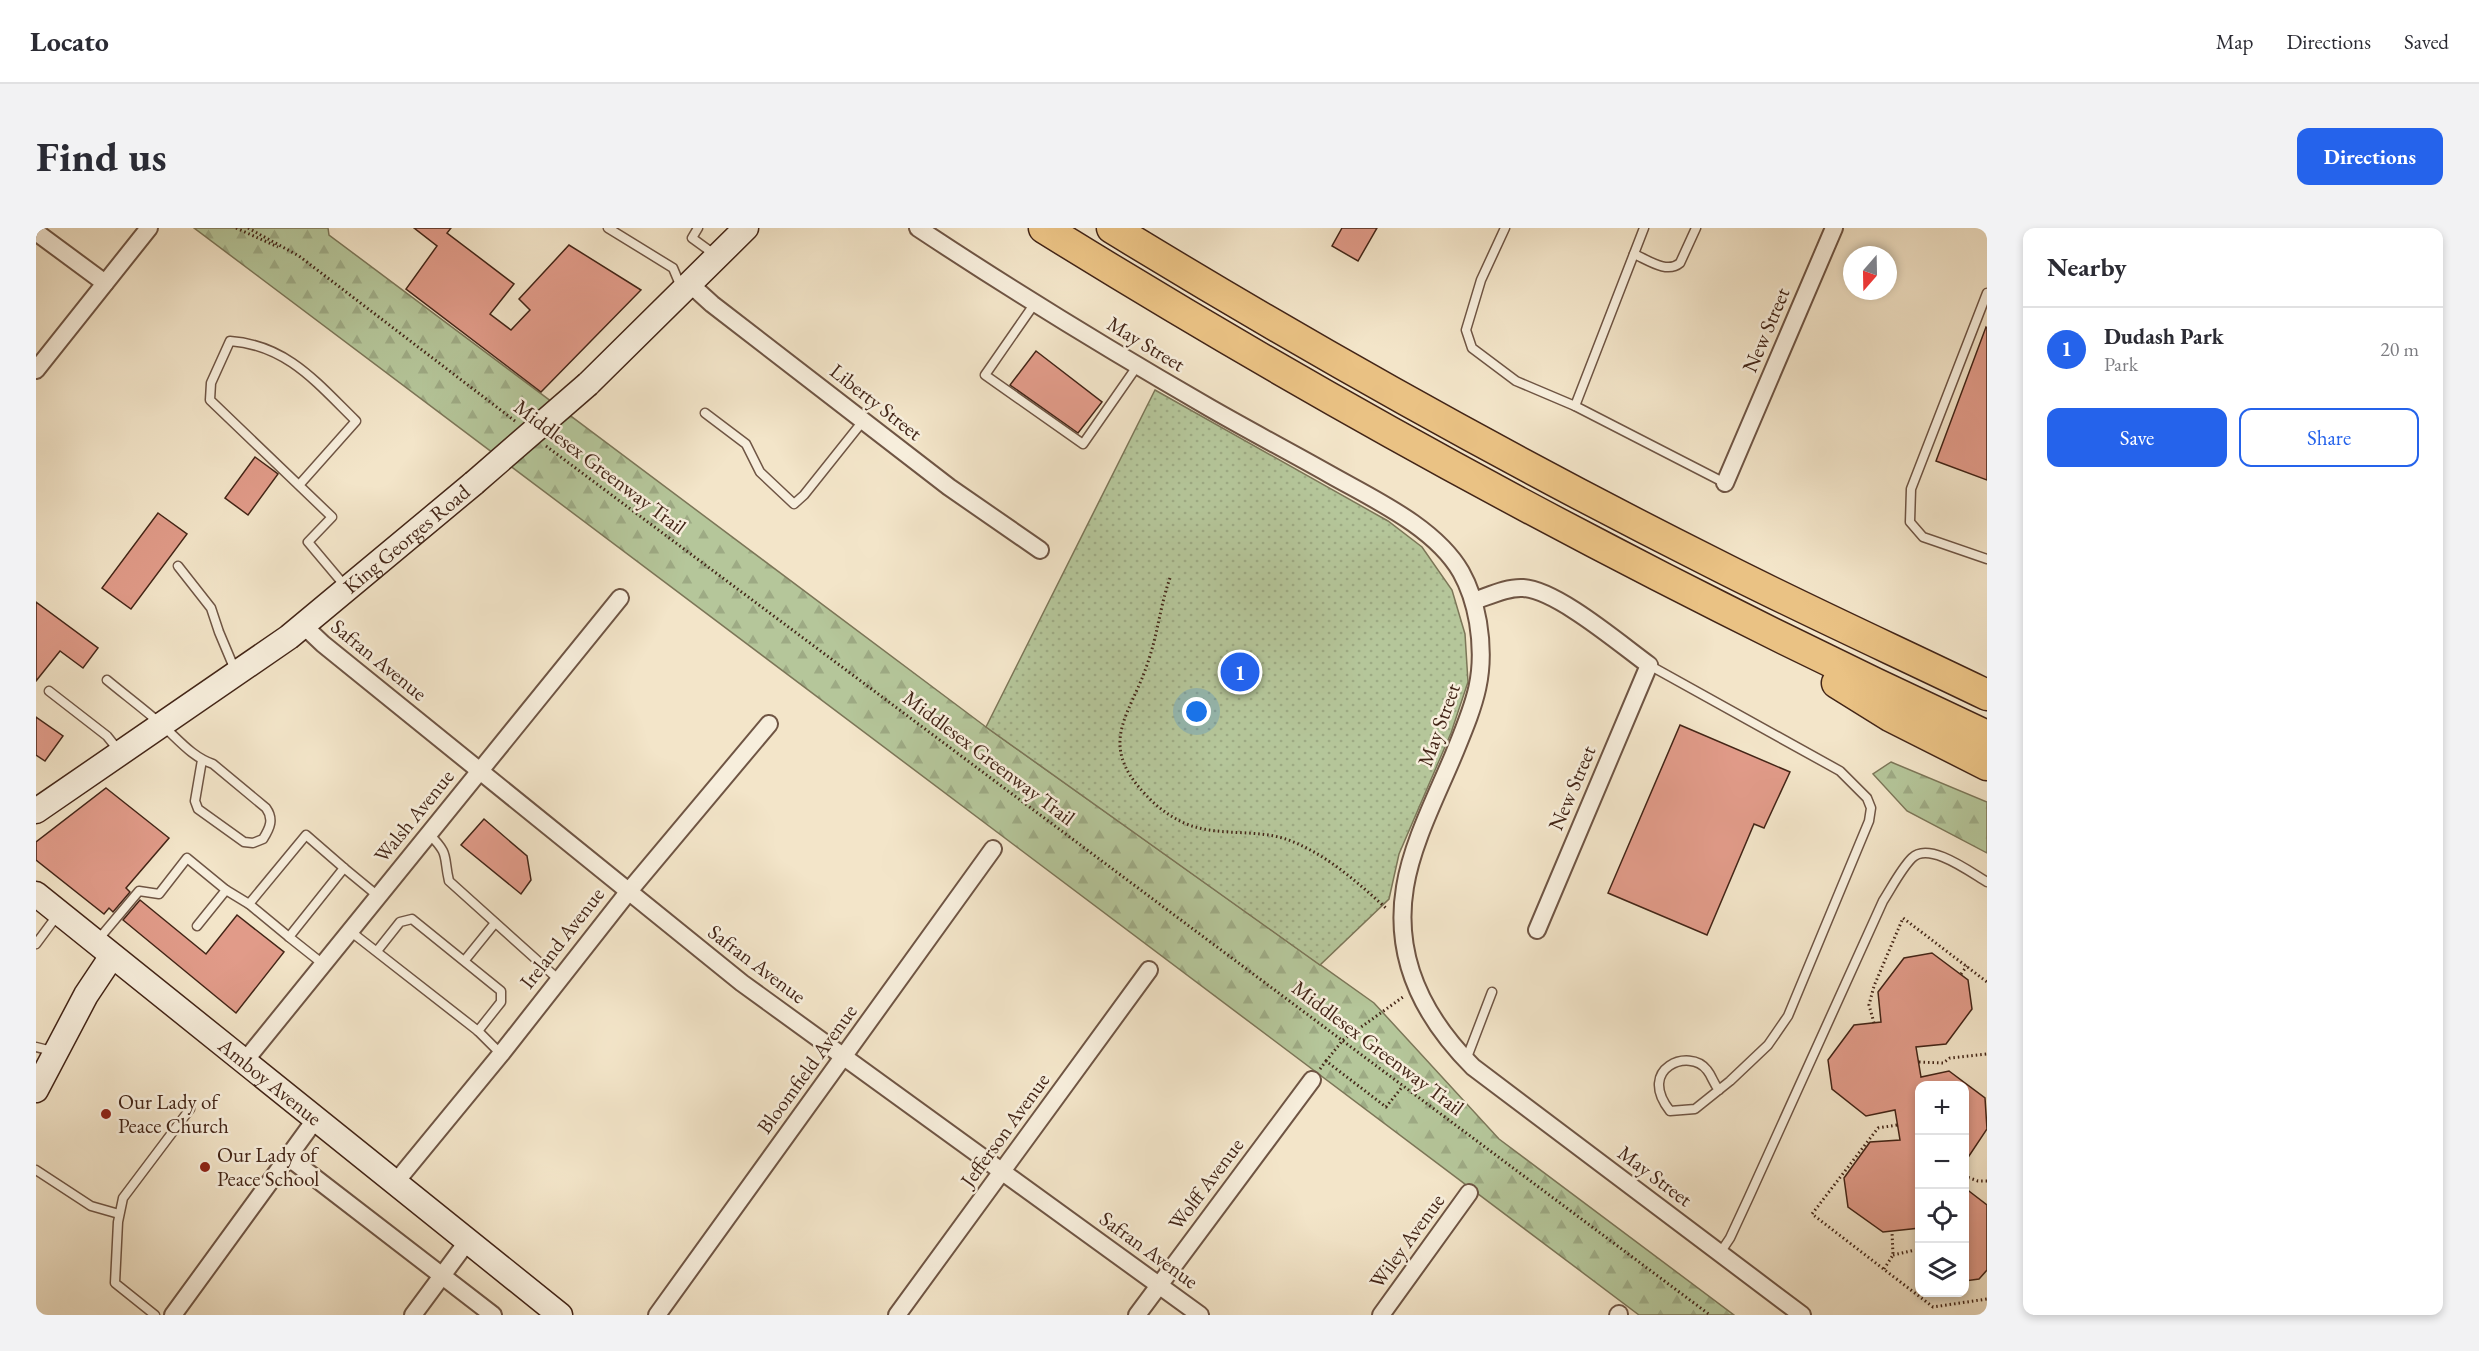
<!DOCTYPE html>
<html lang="en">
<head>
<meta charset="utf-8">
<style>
	:root { --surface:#fff; --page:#f2f2f3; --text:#2b2b33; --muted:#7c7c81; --line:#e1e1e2; --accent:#2563eb }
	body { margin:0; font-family:"EB Garamond",serif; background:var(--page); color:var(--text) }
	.controls { position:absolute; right:18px; bottom:18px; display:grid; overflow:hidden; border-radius:12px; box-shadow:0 3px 9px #0003 }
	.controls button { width:54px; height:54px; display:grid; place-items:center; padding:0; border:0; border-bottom:2px solid var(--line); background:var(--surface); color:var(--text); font:30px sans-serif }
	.compass { position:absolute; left:1807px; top:18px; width:54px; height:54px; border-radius:50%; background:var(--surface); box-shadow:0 3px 9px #0003; rotate:200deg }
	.you { position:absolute; left:1161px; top:484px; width:21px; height:21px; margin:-15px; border:4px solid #fff; border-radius:50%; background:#1a73e8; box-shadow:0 0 0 9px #1a73e833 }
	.badge { display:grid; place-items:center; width:39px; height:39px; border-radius:50%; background:var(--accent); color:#fff; font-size:20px; font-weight:700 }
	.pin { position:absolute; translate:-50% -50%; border:3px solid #fff; box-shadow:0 2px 6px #0006 }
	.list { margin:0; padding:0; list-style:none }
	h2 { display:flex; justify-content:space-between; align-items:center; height:78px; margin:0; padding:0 24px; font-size:26px }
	h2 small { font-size:20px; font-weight:400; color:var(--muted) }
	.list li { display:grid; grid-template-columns:39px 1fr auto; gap:18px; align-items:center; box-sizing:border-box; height:84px; padding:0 24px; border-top:2px solid var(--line) }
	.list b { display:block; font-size:22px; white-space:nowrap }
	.list p { margin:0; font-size:20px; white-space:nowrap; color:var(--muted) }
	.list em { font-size:20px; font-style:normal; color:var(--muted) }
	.actions { display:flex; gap:12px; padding:18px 24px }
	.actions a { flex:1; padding:14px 0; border:2px solid var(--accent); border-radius:12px; text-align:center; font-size:21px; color:var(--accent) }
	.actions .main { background:var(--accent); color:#fff }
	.icon { flex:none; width:33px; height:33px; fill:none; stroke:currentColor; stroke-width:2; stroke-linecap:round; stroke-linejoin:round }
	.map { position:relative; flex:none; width:1951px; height:1087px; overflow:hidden; border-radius:12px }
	header { display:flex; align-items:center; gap:36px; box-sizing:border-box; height:84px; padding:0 30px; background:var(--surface); border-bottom:2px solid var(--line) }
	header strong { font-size:28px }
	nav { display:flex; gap:33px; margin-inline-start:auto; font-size:21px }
	.intro { display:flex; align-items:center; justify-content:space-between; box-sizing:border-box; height:144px; padding:0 36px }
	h1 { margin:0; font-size:42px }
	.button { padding:15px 27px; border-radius:12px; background:var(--accent); color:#fff; font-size:21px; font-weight:700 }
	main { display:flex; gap:36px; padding:0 36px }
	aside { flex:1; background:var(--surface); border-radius:12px; box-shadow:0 3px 9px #0003 }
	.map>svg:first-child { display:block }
	.forest { fill:url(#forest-firs); stroke:#7c7658; stroke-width:1.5 }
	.park { fill:url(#park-dots); stroke:#7c7658; stroke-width:1.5 }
	.building { fill:#e19b89; stroke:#432517; stroke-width:1.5 }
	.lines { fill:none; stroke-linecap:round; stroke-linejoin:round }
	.lane-casing { stroke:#6f5544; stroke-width:11 }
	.street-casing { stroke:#6f5544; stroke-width:20 }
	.secondary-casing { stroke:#432517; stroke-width:27 }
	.highway-casing { stroke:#432517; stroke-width:33 }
	.path { stroke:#432517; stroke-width:3; stroke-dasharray:1.5 3; stroke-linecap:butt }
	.lane { stroke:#f7eedc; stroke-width:8 }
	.street { stroke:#f7eedc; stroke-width:16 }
	.secondary { stroke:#f7eedc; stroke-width:24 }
	.highway { stroke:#eac284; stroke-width:30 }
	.secondary-bridge-casing { stroke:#432517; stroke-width:27; stroke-linecap:butt }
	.secondary-bridge { stroke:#f7eedc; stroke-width:24 }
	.poi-dot { fill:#8f2418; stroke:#f7eedc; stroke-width:2 }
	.labels { text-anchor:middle; stroke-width:5; stroke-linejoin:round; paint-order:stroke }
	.street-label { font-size:21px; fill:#432517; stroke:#f7eedc }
	.poi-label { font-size:21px; fill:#432517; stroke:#f7eedc; text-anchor:start }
</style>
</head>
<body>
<header>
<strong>Locato</strong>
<nav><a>Map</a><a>Directions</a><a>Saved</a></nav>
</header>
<div class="intro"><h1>Find us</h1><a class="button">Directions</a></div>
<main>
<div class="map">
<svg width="1951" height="1087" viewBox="0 0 1951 1087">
	<defs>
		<pattern id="forest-firs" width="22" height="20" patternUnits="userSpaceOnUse" patternTransform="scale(1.5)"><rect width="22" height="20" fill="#b5c69a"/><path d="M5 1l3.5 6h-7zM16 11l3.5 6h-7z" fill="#9daa84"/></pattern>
		<pattern id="park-dots" width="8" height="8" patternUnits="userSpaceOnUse" patternTransform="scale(1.5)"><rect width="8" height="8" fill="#b5c69a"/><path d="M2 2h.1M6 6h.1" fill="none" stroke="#9daa84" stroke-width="1.8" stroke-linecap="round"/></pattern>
	</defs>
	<rect width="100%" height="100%" fill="#f3e5c9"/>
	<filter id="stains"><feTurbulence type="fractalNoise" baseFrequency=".00333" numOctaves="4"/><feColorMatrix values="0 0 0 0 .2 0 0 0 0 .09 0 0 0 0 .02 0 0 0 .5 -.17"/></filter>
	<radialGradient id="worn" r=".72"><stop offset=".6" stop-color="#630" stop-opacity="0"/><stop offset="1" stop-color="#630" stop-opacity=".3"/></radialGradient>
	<g class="forest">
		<path d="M158 0H292L293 7 950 499 1338 775 1463 911 1698 1087H1603Z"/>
		<path d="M1855 534 1951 574V625L1871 583 1837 546Z"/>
	</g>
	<path class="park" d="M1119 162 1352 293 1386 319 1416 362 1429 406 1432 454 1415 505 1363 626 1353 671 1284 737 950 499Z"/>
	<g class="building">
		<path d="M378 0H415L411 5 478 56 454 86 475 102 494 82 483 71 533 17 605 62 505 164 370 61 401 18Z"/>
		<path d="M1306 0H1341L1322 33 1296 18Z"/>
		<path d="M1950 99 1951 100V252L1900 233Z"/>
		<path d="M1000 123 1066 174 1042 205 974 157Z"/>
		<path d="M219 229 242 246 212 287 189 270Z"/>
		<path d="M122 285 151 306 95 381 66 360Z"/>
		<path d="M0 374 62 420 47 440 24 423 0 453Z"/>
		<path d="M0 489 27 508 9 533 0 527Z"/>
		<path d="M1644 497 1754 544 1728 600 1718 596 1671 707 1572 665Z"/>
		<path d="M70 560 133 610 90 660 94 664 77 684 73 680 68 686 0 632V614Z"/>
		<path d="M448 591 491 628 495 652 485 666 425 617Z"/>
		<path d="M104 672 170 726 201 687 248 724 200 785 87 692Z"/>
		<path d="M1896 725 1932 752 1936 781 1910 816 1880 819 1885 849 1913 843 1949 870 1951 901 1929 934V858H1884V1000L1847 1004 1812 979 1808 950 1834 914 1864 912 1859 882 1830 888 1796 861 1792 832 1818 797 1845 794 1842 764 1868 730Z"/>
		<path d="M1929 960 1951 977V1042L1943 1051 1929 1053Z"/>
	</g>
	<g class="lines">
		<defs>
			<g id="lane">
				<path d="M572 0 637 40 645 59"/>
				<path d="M662 0 656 10 678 26"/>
				<path d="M1469 0 1445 52 1430 102 1436 120 1480 153 1539 178"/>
				<path d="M1608 0 1539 178 1689 255"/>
				<path d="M1598 26C1612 32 1631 46 1644 35L1660 0"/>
				<path d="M1951 65 1875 261 1874 294 1887 309 1951 331"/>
				<path d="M999 75 949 147 1047 216 1102 137"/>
				<path d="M669 185 710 216 724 244 758 276 768 267 827 193"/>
				<path d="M264 256 320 193C281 155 251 117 194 113L175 155 174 172 296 289 272 314 309 358"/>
				<path d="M142 338 175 380 183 404 199 442"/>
				<path d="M1613 437 1804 543 1831 570 1835 580 1833 593 1752 788 1732 817 1694 853 1659 881 1634 883C1600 840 1654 819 1671 842 1676 848 1677 855 1683 862"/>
				<path d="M71 452C89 467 108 481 126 497 142 511 156 529 177 536L230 580C238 591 234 600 227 611L217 615 208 614 162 581 159 573 166 532"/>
				<path d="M13 463 71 508 83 523"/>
				<path d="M393 606C414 627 407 627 413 653L522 751"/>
				<path d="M190 662 213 676 253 709"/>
				<path d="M213 676 270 607 308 640"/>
				<path d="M314 703 442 803 465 826"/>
				<path d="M61 713 103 663 123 666 151 630 190 662 161 698"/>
				<path d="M0 716 23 685"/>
				<path d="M341 723 364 694 376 691 465 763V774L442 803"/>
				<path d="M429 732 459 695"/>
				<path d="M287 736 253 709 308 640 342 668"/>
				<path d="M0 819 16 823"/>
				<path d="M1430 832 1456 764"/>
				<path d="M0 942 55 978 83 986"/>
				<path d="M1684 1025 1694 1010 1713 969 1847 673C1856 659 1865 641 1876 630 1893 613 1934 644 1951 654"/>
				<path d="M119 1087 79 1055 82 994 87 970 154 881"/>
			</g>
			<g id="street">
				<path d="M882 0C977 63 1075 123 1174 180 1214 203 1254 224 1293 246 1337 271 1399 299 1425 344 1434 360 1439 377 1442 394 1451 448 1438 477 1418 526 1401 567 1376 615 1369 659 1357 731 1388 790 1437 839L1766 1087"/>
				<path d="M0 4 69 55"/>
				<path d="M654 56 676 76 913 259 1004 322"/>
				<path d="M0 142 113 0"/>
				<path d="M1689 255 1798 0"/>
				<path d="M1438 373C1453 368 1471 359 1487 360 1521 362 1584 416 1613 437L1501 702"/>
				<path d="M268 398 287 416 706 755 1164 1087"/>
				<path d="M208 834 584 370"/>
				<path d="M252 929 457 1087"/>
				<path d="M359 955 465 826 593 663 733 496"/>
				<path d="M137 1087 279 892"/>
				<path d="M377 1087 431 1014"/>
				<path d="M621 1087 957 621"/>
				<path d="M861 1087 1113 742"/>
				<path d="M1101 1087 1276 852"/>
				<path d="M1345 1087 1433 965"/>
				<path d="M1582 1087 1583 1086"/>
			</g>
			<g id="secondary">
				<path d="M552 156 710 0"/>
				<path id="s1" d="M0 583 253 409 438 255"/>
				<path id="s2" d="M0 666 524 1087"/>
				<path d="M0 862 50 767 76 728"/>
			</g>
			<g id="highway">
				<path d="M1008 0C1314 190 1625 357 1951 508"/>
				<path d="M1076 0C1272 120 1472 232 1677 335 1767 381 1860 423 1951 467"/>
				<path d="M1801 455 1854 488 1951 537"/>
			</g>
		</defs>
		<use href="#lane" class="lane-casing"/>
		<use href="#street" class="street-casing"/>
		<use href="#secondary" class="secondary-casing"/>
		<use href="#highway" class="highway-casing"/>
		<g class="path">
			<path d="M200 0 242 19"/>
			<path d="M212 0 263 28 479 193"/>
			<path d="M510 218 1674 1087"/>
			<path d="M1134 350C1124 378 1122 405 1112 434 1095 487 1060 514 1109 566 1121 579 1135 590 1153 597 1186 609 1223 600 1255 613 1293 628 1322 655 1351 681"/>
			<path d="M1925 746 1931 738"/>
			<path d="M1838 795 1833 777 1838 758 1867 690 1951 754"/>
			<path d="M1290 833 1307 812 1367 769"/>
			<path d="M1883 834 1907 835 1914 830 1951 826"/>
			<path d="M1284 841 1290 833 1350 879 1367 858"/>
			<path d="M1861 897 1842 900 1776 986 1897 1079 1951 1071"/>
			<path d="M1928 948 1942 953H1951"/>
			<path d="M1857 1027 1879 1022"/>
			<path d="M1848 1041 1857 1027 1856 1004"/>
		</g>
		<use href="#lane" class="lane"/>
		<use href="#street" class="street"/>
		<use href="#secondary" class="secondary"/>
		<use href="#highway" class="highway"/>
		<defs>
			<path id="secondary-bridge" d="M438 255 552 156"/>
		</defs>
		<use href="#secondary-bridge" class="secondary-bridge-casing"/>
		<use href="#secondary-bridge" class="secondary-bridge"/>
	</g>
	<g class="poi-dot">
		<circle cx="70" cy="886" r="6"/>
		<circle cx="169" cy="939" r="6"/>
	</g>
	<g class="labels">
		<g class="street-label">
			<text transform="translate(1730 102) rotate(-67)" y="7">New Street</text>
			<text transform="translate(1110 116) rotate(31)" y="7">May Street</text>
			<text transform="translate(840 174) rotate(38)" y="7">Liberty Street</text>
			<text transform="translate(564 239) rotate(37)" y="7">Middlesex Greenway Trail</text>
			<text dy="7" stroke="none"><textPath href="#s1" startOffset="460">King Georges Road</textPath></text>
			<text transform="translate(343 432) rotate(39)" y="7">Safran Avenue</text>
			<text transform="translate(1403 497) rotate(-70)" y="7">May Street</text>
			<text transform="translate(953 530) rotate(37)" y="7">Middlesex Greenway Trail</text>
			<text transform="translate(1536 560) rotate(-67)" y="7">New Street</text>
			<text transform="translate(378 588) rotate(-51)" y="7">Walsh Avenue</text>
			<text transform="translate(526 710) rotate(-52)" y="7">Ireland Avenue</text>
			<text transform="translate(721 736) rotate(37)" y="7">Safran Avenue</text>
			<text transform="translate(1342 820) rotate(37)" y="7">Middlesex Greenway Trail</text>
			<text transform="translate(771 841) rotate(-54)" y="7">Bloomfield Avenue</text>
			<text dy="7" stroke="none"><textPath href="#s2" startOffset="300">Amboy Avenue</textPath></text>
			<text transform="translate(969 902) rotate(-54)" y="7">Jefferson Avenue</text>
			<text transform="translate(1619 948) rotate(37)" y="7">May Street</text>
			<text transform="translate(1170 956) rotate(-53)" y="7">Wolff Avenue</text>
			<text transform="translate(1371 1013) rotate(-54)" y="7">Wiley Avenue</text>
			<text transform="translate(1113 1022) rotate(36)" y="7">Safran Avenue</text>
		</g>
		<g class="poi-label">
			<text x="82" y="881">Our Lady of<tspan x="82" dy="24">Peace Church</tspan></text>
			<text x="181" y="934">Our Lady of<tspan x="181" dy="24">Peace School</tspan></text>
		</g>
	</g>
	<rect width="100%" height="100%" filter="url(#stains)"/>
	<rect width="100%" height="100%" fill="url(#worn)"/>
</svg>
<div class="controls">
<button>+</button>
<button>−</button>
<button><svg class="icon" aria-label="locate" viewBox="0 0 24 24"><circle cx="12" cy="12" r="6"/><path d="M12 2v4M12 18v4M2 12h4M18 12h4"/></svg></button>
<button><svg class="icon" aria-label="layers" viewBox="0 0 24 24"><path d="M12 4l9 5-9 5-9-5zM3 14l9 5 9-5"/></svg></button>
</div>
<svg class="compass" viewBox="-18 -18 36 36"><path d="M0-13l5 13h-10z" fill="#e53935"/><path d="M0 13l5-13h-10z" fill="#7c7c81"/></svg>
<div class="you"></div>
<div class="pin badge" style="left:1204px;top:444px">1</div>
</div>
<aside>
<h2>Nearby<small></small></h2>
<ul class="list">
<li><span class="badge">1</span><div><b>Dudash Park</b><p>Park</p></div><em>20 m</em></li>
</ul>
<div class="actions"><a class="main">Save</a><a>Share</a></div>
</aside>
</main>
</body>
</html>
